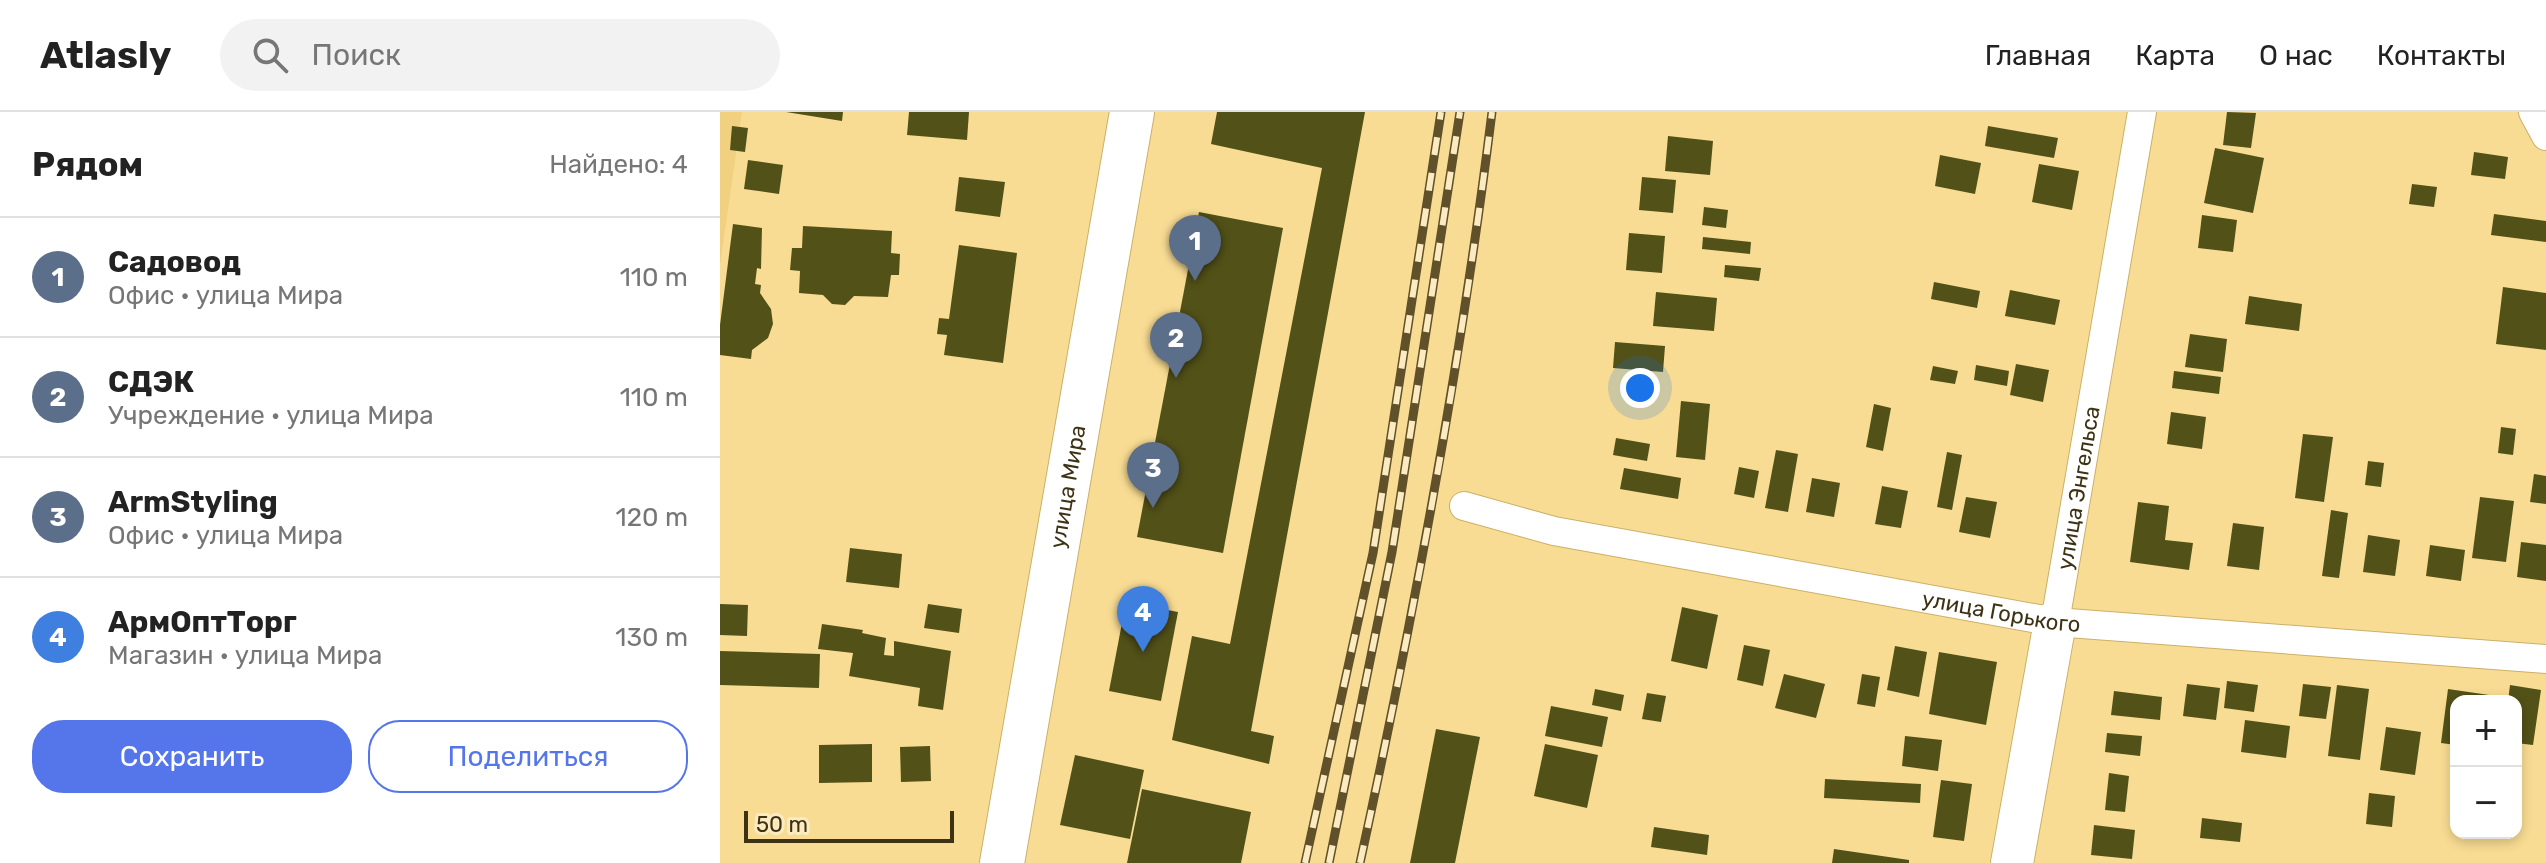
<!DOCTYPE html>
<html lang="ru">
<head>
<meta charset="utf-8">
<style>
	:root { --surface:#fff; --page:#f2f2f2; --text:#222; --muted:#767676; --line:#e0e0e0; --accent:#5575ea }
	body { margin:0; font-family:Rubik,sans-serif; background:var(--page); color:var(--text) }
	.controls { position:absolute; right:24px; bottom:24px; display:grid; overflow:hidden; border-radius:16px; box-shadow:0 4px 12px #0003 }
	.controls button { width:72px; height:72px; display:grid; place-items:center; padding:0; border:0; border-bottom:2px solid var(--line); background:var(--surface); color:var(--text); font:40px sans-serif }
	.scale { position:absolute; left:24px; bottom:20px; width:210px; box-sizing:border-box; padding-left:8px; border:4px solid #3d3214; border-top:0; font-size:22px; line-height:28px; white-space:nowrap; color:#3d3214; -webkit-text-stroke:6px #fcebc0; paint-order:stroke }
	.you { position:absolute; left:920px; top:276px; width:28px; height:28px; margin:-20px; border:6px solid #fff; border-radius:50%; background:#1a73e8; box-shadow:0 0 0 12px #1a73e833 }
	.badge { display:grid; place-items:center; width:52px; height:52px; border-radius:50%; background:var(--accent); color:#fff; font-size:26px; font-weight:700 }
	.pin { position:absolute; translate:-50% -66px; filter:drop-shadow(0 2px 4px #0008) }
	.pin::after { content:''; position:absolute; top:42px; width:28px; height:24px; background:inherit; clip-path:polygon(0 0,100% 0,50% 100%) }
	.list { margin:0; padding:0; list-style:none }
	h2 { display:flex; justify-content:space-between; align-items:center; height:104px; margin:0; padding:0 32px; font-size:34px }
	h2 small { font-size:26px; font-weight:400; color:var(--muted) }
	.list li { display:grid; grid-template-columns:52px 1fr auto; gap:24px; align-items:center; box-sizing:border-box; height:120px; padding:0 32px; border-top:2px solid var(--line) }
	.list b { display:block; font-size:30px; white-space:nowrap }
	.list p { margin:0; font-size:26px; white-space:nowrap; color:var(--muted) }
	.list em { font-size:26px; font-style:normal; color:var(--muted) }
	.actions { display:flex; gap:16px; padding:24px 32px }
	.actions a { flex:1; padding:18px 0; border:2px solid var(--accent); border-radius:32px; text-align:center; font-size:28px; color:var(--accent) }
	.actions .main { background:var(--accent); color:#fff }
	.icon { flex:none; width:44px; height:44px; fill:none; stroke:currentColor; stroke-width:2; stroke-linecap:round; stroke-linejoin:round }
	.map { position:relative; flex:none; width:1826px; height:751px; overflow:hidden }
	header { display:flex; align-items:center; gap:48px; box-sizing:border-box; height:112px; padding:0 40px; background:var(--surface); border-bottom:2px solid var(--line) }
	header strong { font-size:38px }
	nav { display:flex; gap:44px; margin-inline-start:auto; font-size:28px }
	.search { width:560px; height:72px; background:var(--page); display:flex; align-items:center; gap:20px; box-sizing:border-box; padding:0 28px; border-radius:44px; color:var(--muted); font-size:30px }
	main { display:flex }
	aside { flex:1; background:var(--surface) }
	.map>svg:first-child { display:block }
	.built { fill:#f1d180 }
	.building { fill:#525118 }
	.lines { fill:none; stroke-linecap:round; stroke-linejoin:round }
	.street-casing { stroke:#ccb068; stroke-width:30 }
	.secondary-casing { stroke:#ccb068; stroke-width:44 }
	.primary-casing { stroke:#ccb068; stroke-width:46 }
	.street { stroke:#fff; stroke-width:28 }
	.secondary { stroke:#fff; stroke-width:42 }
	.primary { stroke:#fff; stroke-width:44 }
	.rail-casing { stroke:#60512b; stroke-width:9 }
	.rail { stroke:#fcebc0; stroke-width:6; stroke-dasharray:18; stroke-linecap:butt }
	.labels { text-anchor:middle; stroke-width:8; stroke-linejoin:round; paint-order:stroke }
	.street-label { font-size:22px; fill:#3d3214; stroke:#fcebc0 }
</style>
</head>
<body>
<header>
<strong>Atlasly</strong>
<div class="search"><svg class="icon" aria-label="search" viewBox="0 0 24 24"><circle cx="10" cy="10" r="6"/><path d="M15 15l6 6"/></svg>Поиск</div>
<nav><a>Главная</a><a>Карта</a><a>О нас</a><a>Контакты</a></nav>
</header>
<main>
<aside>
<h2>Рядом<small>Найдено: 4</small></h2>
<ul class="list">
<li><span class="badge" style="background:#5c6f8a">1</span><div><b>Садовод</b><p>Офис · улица Мира</p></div><em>110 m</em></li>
<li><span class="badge" style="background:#5c6f8a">2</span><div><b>СДЭК</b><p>Учреждение · улица Мира</p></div><em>110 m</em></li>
<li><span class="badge" style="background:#5c6f8a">3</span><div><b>ArmStyling</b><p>Офис · улица Мира</p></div><em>120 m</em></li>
<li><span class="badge" style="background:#3f7fe0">4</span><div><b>АрмОптТорг</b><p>Магазин · улица Мира</p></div><em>130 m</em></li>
</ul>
<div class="actions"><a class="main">Сохранить</a><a>Поделиться</a></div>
</aside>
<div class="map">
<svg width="1826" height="751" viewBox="0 0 1826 751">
	<rect width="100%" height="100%" fill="#f9dc93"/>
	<path class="built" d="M0 0H22L0 153Z"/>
	<g class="building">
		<path d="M66 0H123L122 9Z"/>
		<path d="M189 0H249L247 28 187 23Z"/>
		<path d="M497 0H645L531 619 554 624 549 652 452 628 472 524 510 532 602 56 491 32Z"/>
		<path d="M1507 0 1536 1 1531 36 1503 33Z"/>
		<path d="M12 14 28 16 25 40 10 38Z"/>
		<path d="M1268 14 1338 26 1334 46 1265 34Z"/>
		<path d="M948 24 993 29 990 63 945 59Z"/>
		<path d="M1495 36 1544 46 1533 101 1484 91Z"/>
		<path d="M1754 40 1788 45 1785 67 1751 63Z"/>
		<path d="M1220 43 1261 51 1255 82 1215 74Z"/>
		<path d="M28 48 63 53 59 82 24 77Z"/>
		<path d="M1319 52 1359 59 1352 98 1312 90Z"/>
		<path d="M239 65 285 70 280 105 235 99Z"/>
		<path d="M922 65 956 68 953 101 919 98Z"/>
		<path d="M1692 72 1717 75 1714 95 1689 92Z"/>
		<path d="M984 95 1008 98 1006 116 982 113Z"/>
		<path d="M479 100 563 116 503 441 417 425Z"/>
		<path d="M1774 102 1826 109V130L1771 123Z"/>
		<path d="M1482 103 1517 108 1513 140 1478 136Z"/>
		<path d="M13 112 42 116 41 157 37 156 35 172 41 173 40 181 51 197 53 212 48 226 32 238 31 247 0 243V213Z"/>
		<path d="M83 114 172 119 171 141 180 142 179 163H171L168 185 134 184 125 193 112 192 103 183 79 181 80 159 70 158 72 136H82Z"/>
		<path d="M909 121 945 124 942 161 906 158Z"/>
		<path d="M983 125 1031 130 1030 142 982 137Z"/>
		<path d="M239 133 297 141 283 251 224 243 227 223 217 222 219 206 229 207Z"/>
		<path d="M1005 153 1041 156 1039 169 1004 165Z"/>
		<path d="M1214 170 1260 179 1257 196 1211 187Z"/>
		<path d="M1783 175 1826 181V238L1776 232Z"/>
		<path d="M1290 178 1340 188 1335 213 1285 204Z"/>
		<path d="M936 180 997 186 994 219 933 214Z"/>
		<path d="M1529 184 1582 192 1579 219 1525 212Z"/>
		<path d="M1470 222 1507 227 1503 260 1465 255Z"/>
		<path d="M895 230 945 234 943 260 893 256Z"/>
		<path d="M1296 252 1329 258 1323 290 1290 283Z"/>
		<path d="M1256 253 1289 259 1287 274 1254 268Z"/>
		<path d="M1213 254 1238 259 1235 272 1210 268Z"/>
		<path d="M1454 259 1501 265 1499 282 1452 276Z"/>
		<path d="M961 289 990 292 985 348 956 345Z"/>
		<path d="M1154 292 1171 296 1163 339 1146 335Z"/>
		<path d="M1451 300 1486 305 1482 337 1447 332Z"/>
		<path d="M1781 315 1796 317 1793 343 1778 341Z"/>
		<path d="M1583 322 1613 325 1604 390 1575 386Z"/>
		<path d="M896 326 930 332 927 349 893 343Z"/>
		<path d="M1056 338 1078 342 1068 400 1045 396Z"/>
		<path d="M1227 340 1242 343 1232 398 1217 395Z"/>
		<path d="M1648 349 1664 351 1661 375 1645 373Z"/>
		<path d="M1019 355 1039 359 1034 386 1014 382Z"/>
		<path d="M904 356 961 366 958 387 900 377Z"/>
		<path d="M1814 362 1826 364V392L1810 390Z"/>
		<path d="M1092 366 1120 371 1114 405 1086 400Z"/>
		<path d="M1162 374 1188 379 1181 416 1155 412Z"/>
		<path d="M1246 385 1277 390 1270 426 1239 420Z"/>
		<path d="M1760 385 1794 389 1786 450 1752 446Z"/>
		<path d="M1418 390 1449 394 1445 428 1473 431 1469 458 1410 450Z"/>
		<path d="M1611 398 1628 401 1619 466 1602 464Z"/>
		<path d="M1513 411 1544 415 1539 458 1507 454Z"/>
		<path d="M1648 423 1680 428 1675 464 1643 460Z"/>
		<path d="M1801 430 1826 433V469L1797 465Z"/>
		<path d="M1710 433 1745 438 1741 469 1706 464Z"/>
		<path d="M130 436 182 442 179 476 126 470Z"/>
		<path d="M406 490 458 500 441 589 389 579Z"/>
		<path d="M0 492 28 493 27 524 0 523Z"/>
		<path d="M208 492 242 497 239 521 204 516Z"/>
		<path d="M962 495 998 503 987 557 951 549Z"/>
		<path d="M102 512 143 518 142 521 166 526 164 543 174 544V529L231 539 223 598 198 594 200 576 129 564 133 541 98 537Z"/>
		<path d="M1024 533 1050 538 1043 574 1017 568Z"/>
		<path d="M1175 534 1207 540 1199 585 1167 578Z"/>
		<path d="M0 539 100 542 99 576 0 573Z"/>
		<path d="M1219 540 1277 550 1266 613 1209 602Z"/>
		<path d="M1064 562 1105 572 1096 606 1055 596Z"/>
		<path d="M1142 562 1160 565 1155 595 1137 592Z"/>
		<path d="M1507 569 1538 573 1534 600 1504 596Z"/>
		<path d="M1467 572 1500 576 1496 608 1463 604Z"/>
		<path d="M1583 572 1611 575 1606 607 1579 604Z"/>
		<path d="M1617 573 1649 577 1640 648 1608 644Z"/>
		<path d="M1790 573 1821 578 1813 633 1796 631V589H1788Z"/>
		<path d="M875 577 904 583 901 599 872 593Z"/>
		<path d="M1728 577 1776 584V589H1736V633L1721 631Z"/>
		<path d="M1394 579 1442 585 1440 608 1391 603Z"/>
		<path d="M927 581 946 584 941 610 922 607Z"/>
		<path d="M831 594 888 605 882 635 825 624Z"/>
		<path d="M1525 608 1570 614 1566 646 1521 640Z"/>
		<path d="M1666 615 1701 620 1695 663 1660 658Z"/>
		<path d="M716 617 760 625 735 751H690Z"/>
		<path d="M1387 621 1422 624 1420 644 1385 640Z"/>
		<path d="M1185 624 1222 628 1218 659 1182 654Z"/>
		<path d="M152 632V670L99 671V633Z"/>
		<path d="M825 632 878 643 867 696 814 684Z"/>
		<path d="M210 634 211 669 181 670 180 635Z"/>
		<path d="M355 643 424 658 410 727 340 713Z"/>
		<path d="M1389 661 1409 664 1405 700 1385 698Z"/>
		<path d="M1105 667 1201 672 1200 691 1104 686Z"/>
		<path d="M1221 668 1252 672 1244 729 1213 725Z"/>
		<path d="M422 677 531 700 521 751H407Z"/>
		<path d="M1649 681 1675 684 1672 715 1646 712Z"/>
		<path d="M1482 706 1522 711 1520 730 1480 726Z"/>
		<path d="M1374 713 1415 718 1412 747 1371 743Z"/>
		<path d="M934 715 989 723 987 743 931 735Z"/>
		<path d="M1114 737 1189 748V751H1112Z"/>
	</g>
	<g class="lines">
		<defs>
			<g id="street">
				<path d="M1813 0 1826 24"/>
				<path id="s1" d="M744 394 834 419 1335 510 1826 547"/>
				<path id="s2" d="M1335 510 1422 0"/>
			</g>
			<path id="secondary" d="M1292 751 1335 510"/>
			<g id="primary">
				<path id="s3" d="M282 751 412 0"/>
			</g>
		</defs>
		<use href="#street" class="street-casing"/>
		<use href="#secondary" class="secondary-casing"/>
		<use href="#primary" class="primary-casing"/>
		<use href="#street" class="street"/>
		<use href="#secondary" class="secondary"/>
		<use href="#primary" class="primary"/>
		<defs>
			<g id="rail">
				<path d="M585 751 653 441 721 0"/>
				<path d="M609 751 672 440 740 0"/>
				<path d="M640 751C694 503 741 252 772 0"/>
			</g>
		</defs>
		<use href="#rail" class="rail-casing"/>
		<use href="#rail" class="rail"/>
	</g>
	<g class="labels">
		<g class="street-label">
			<text dy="8" stroke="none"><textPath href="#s3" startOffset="382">улица Мира</textPath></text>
			<text dy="8" stroke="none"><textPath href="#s2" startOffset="136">улица Энгельса</textPath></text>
			<text dy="8" stroke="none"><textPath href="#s1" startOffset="548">улица Горького</textPath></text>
		</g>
	</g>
</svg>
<div class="controls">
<button>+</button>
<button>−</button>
</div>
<div class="scale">50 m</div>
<div class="you"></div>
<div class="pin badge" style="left:475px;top:169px;background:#5c6f8a">1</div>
<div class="pin badge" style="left:456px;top:266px;background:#5c6f8a">2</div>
<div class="pin badge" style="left:433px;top:396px;background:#5c6f8a">3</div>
<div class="pin badge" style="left:423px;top:540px;background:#3f7fe0">4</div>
</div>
</main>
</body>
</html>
